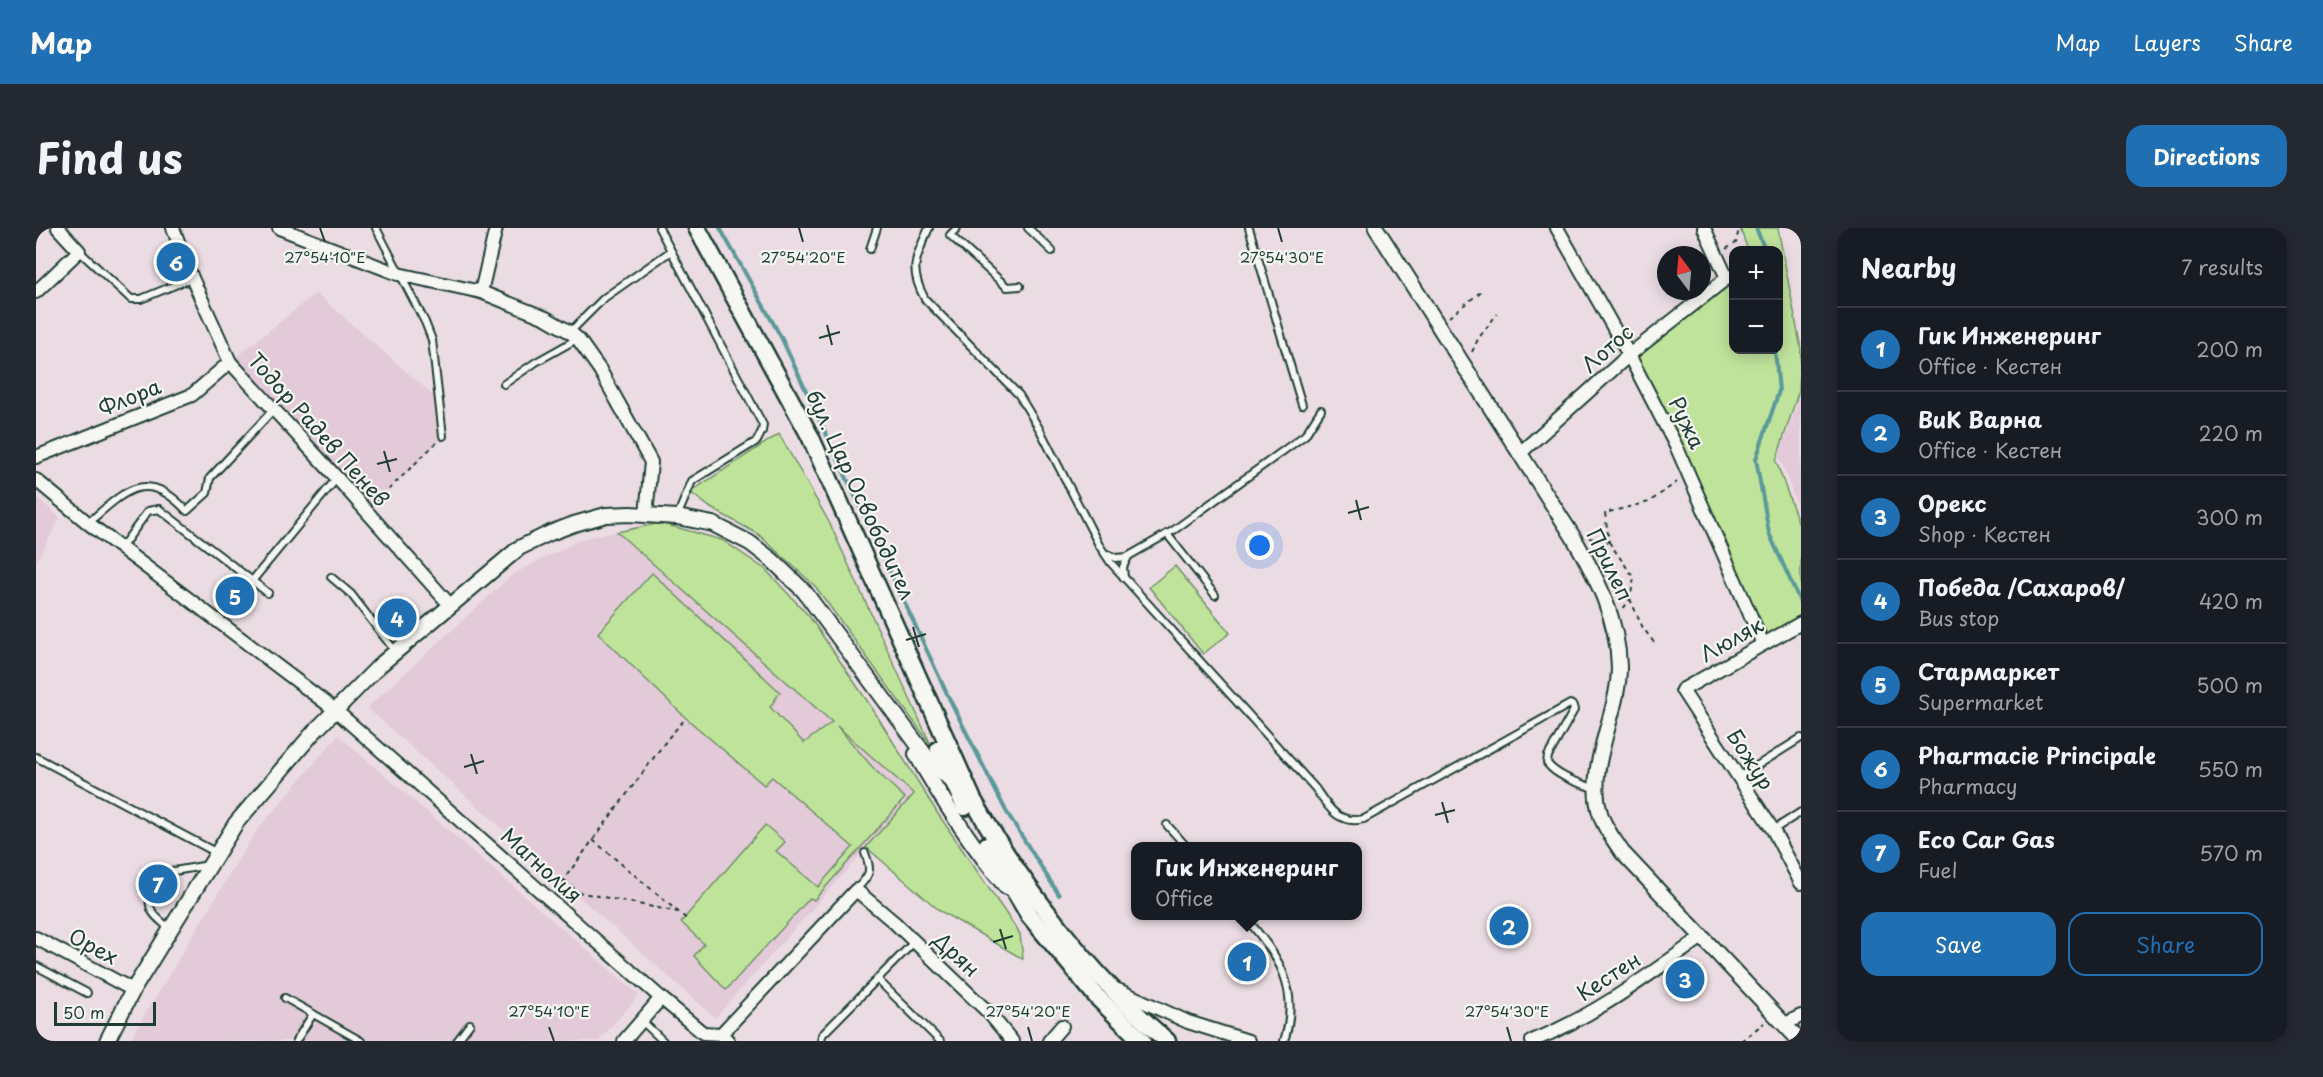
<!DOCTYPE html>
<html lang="en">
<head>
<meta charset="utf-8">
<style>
	:root { --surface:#171b24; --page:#242831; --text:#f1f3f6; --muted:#9ea1a6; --line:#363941; --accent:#1f6fb2 }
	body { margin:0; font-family:"Playpen Sans",sans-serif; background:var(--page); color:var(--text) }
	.controls { position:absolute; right:18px; top:18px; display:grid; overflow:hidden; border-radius:12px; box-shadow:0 3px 15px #0003 }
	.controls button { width:54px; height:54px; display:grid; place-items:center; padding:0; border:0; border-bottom:2px solid var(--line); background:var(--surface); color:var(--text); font:30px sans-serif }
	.compass { position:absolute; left:1621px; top:18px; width:54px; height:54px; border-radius:50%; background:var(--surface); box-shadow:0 3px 15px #0003; rotate:344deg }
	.scale { position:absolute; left:18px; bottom:15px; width:102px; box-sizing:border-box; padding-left:6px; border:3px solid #1f3d34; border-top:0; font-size:16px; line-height:21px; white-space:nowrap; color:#1f3d34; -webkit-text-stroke:4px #f6f6f2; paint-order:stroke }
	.you { position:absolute; left:1224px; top:318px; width:21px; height:21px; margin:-15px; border:4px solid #fff; border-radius:50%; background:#1a73e8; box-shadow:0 0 0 9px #1a73e833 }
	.badge { display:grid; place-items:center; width:39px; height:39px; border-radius:50%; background:var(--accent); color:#fff; font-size:20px; font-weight:700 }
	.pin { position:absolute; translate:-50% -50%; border:3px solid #fff; box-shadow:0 2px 6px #0006 }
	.popup { position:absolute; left:1095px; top:614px; width:231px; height:78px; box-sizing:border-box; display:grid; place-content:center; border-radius:12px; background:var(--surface); filter:drop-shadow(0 2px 4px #0005); font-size:20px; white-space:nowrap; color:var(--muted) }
	.popup b { font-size:22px; color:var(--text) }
	.popup::after { content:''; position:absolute; left:50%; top:100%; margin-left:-12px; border:12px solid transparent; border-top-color:var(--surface) }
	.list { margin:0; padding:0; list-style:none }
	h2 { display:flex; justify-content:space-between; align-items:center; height:78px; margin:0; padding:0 24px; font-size:26px }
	h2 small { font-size:20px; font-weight:400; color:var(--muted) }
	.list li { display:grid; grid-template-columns:39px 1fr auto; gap:18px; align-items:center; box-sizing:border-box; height:84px; padding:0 24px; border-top:2px solid var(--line) }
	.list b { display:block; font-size:22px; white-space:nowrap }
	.list p { margin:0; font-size:20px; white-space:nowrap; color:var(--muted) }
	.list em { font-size:20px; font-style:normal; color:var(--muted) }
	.actions { display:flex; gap:12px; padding:18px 24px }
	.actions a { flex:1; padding:14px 0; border:2px solid var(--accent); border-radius:18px; text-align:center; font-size:21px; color:var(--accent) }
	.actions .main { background:var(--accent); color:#fff }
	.map { position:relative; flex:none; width:1765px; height:813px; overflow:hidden; border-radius:18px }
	header { display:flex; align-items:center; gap:36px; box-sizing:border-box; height:84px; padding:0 30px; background:var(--accent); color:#fff }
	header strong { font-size:28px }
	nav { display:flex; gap:33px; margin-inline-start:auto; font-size:21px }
	.intro { display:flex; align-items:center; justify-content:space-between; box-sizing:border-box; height:144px; padding:0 36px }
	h1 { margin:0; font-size:42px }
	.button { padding:15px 27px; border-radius:18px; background:var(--accent); color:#fff; font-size:21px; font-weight:700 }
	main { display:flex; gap:36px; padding:0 36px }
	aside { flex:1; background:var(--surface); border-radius:18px; box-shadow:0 3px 15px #0003 }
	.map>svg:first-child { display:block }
	.built { fill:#e3cad8 }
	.green { fill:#c0e39c; stroke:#709068; stroke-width:1.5 }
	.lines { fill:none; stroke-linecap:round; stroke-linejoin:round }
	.stream { stroke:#5c999a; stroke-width:4 }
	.service-casing { stroke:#1f3d34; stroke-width:10 }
	.minor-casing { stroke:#1f3d34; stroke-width:16 }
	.tertiary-casing { stroke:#1f3d34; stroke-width:18 }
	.secondary-casing { stroke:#1f3d34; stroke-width:21 }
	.path { stroke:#1f3d34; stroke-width:2; stroke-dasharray:4.5 4.5; stroke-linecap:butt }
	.service { stroke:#f6f6f2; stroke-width:6 }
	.minor { stroke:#f6f6f2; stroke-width:12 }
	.tertiary { stroke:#f6f6f2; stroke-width:14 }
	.secondary { stroke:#f6f6f2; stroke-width:16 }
	.ticks { fill:none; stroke:#1f3d34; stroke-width:2 }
	.labels { text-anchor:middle; stroke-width:4.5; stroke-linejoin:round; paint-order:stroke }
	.street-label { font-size:21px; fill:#1f3d34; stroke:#f6f6f2 }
	.ticks-label { font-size:15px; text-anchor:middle; fill:#1f3d34; stroke:#f6f6f2; stroke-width:4.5; stroke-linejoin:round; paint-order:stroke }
</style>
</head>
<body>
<header>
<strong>Map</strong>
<nav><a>Map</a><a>Layers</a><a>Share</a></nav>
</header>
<div class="intro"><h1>Find us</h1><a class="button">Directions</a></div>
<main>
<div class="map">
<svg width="1765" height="813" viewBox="0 0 1765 813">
	<rect width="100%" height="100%" fill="#ebdce3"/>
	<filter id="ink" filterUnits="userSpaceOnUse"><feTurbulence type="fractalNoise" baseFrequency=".0167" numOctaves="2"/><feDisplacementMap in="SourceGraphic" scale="12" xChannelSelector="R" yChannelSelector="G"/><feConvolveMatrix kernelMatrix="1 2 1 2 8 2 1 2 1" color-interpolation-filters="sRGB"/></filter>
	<g filter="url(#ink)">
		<g class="built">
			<path d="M280 65 403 172 407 208 330 284 194 134Z"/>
			<path d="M1765 165V289L1743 228Z"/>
			<path d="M0 268 24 290 0 334Z"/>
			<path d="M581 304 879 566 679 790 331 480 477 346 548 310Z"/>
			<path d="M302 507 603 767 563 813H93L218 606Z"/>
		</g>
		<g class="green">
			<path d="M1704 0H1742L1765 121 1763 162 1740 233 1765 302V396L1727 416 1593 127 1697 46 1698 122H1742V22H1712Z"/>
			<path d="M743 206 793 294 895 517 779 358 722 306 675 280 654 264Z"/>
			<path d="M624 295 686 312 729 341 773 388 836 480 902 586 984 706 987 731 904 683 830 619 878 566 801 498 839 542 869 570 778 672 774 670 690 762 658 728 668 716 645 694 729 597 749 614 740 623 782 659 817 619 736 549 728 557 650 490 562 405 616 345 744 464 734 479 768 515 796 494 581 304Z"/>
			<path d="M1139 338 1194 405 1167 426 1113 359Z"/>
		</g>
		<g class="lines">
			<g class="stream">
				<path d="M684 0 745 109 913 470 970 583 1023 667"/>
				<path d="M1720 0 1729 22"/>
				<path d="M1739 122 1743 163 1720 231 1733 305 1765 376"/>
			</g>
			<defs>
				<g id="service">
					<path d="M340 0 389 94 396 112 407 208"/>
					<path d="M623 0 727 197 726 203 721 213 656 253 641 289"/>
					<path d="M893 0C880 29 872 41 889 71L983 167 1004 202 1063 317 1075 335 1279 560C1292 579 1302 597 1328 591L1534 476 1537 478 1538 482 1512 528 1511 535C1521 549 1544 555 1560 561"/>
					<path d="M921 0 914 7 971 59 984 58"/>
					<path d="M992 0 1016 23"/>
					<path d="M1213 0 1266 177"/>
					<path d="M834 21 841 0"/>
					<path d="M43 23 95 71H105L156 50"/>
					<path d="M534 104 568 70 635 23"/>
					<path d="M468 156 500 134 541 111"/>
					<path d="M52 295C88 264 110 238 151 283L171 265 174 250 237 182"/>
					<path d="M1131 306 1179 367"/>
					<path d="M85 320 112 283 123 281 232 365"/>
					<path d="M1071 326 1080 330 1091 329 1138 302 1269 207 1285 182"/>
					<path d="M295 349 315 366 359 423"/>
					<path d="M1088 350 1087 339 1092 329"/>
					<path d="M216 353 301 250"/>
					<path d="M0 529 181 625"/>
					<path d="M1703 549 1765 510"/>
					<path d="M1131 597 1150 618"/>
					<path d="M1737 602 1765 584"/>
					<path d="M130 646 138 643 173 637"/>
					<path d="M820 662C833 647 837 645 829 625"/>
					<path d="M115 667C109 683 123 691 134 701"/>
					<path d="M1208 688C1242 726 1265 760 1248 813"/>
					<path d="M0 738 51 765"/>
					<path d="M841 751 904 813"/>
					<path d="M249 770 325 813"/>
					<path d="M606 793 627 813"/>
					<path d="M260 813 277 786"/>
					<path d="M421 813 434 796"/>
					<path d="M785 813 786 807 878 714"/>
				</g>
				<g id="minor">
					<path d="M137 0 156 50 194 134 301 250 414 377"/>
					<path d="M243 0 362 46 445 64 510 90 534 104 542 111 564 142 615 234 610 287"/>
					<path d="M1521 0 1593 127 1641 220 1727 416"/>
					<path d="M0 64 43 23 22 0"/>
					<path d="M445 64 460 0"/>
					<path d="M1483 226 1593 127 1691 50 1668 0"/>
					<path d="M0 229 156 167 194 134"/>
					<path d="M0 252 52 295 298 481 625 770 667 805 685 806 692 813"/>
					<path d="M1765 395 1646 462 1737 602 1765 655"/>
					<path d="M0 710 97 762"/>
					<path d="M1082 762 1152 794 1212 813"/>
					<path d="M1749 796 1765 788"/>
					<path d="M685 806 820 662 859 695 953 785 976 813"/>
					<path d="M588 813 625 770"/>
					<path d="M1013 813 1026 798"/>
					<path d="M1496 813C1559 788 1611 748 1666 709"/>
				</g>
				<g id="tertiary">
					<path d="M1340 0 1536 307C1560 348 1582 390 1583 439 1583 488 1548 540 1565 588 1569 601 1579 613 1586 624L1764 813"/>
					<path d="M880 526C906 572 936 618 970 659"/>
					<path d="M71 813 97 762 200 595 277 505 344 437 483 320 514 305 538 296 570 287 594 286 641 289 677 296 714 315 736 332 768 363 893 532 917 554"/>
				</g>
				<g id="secondary">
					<path d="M661 0 774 208 937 572C986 658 1055 749 1131 813"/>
					<path d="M903 521 929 579"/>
					<path d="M951 617 993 687 1061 769 1106 813"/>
				</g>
			</defs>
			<use href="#service" class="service-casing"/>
			<use href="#minor" class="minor-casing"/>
			<use href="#tertiary" class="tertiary-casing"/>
			<use href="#secondary" class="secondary-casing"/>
			<g class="path">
				<path d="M1690 21 1700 15 1703 0"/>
				<path d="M1413 89 1447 62"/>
				<path d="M1436 124 1442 111 1461 86"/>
				<path d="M340 274 400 215"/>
				<path d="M1553 310 1573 314 1569 285 1613 274 1641 254"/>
				<path d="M1573 314 1598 350 1594 371 1587 381"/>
				<path d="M1594 371 1607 400 1620 417"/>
				<path d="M557 612 653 693"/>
				<path d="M528 652 542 664 642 684"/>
				<path d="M520 662 633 509 650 490"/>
				<path d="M1705 813 1728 795"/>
			</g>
			<use href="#service" class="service"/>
			<use href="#minor" class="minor"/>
			<use href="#tertiary" class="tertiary"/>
			<use href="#secondary" class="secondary"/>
		</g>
	</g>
	<path class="ticks" d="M284 0 289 14M763 0 767 14M1242 0 1246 14M791 97 796 117M783 110 804 104M348 223 354 244M341 236 361 231M1320 272 1325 292M1312 285 1333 279M877 399 883 419M870 412 890 406M435 526 441 546M428 539 448 533M1406 574 1412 595M1399 587 1419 582M964 701 970 721M957 714 977 708M513 799 518 813M992 799 996 813M1471 799 1475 813"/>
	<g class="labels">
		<g class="street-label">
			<text transform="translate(1572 121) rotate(-41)" y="7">Лотос</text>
			<text transform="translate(94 170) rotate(-22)" y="7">Флора</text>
			<text transform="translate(1650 195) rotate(64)" y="7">Ружа</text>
			<text transform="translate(282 202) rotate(48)" y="7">Тодор Радев Пенев</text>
			<text transform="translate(824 267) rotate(65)" y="7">бул. Цар Освободител</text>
			<text transform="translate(1573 337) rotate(64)" y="7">Прилеп</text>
			<text transform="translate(1696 412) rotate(-29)" y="7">Люляк</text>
			<text transform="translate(1714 532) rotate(57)" y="7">Божур</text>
			<text transform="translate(505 638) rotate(42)" y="7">Магнолия</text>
			<text transform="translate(57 719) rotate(28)" y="7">Орех</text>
			<text transform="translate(920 727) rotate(43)" y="7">Дрян</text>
			<text transform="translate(1573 749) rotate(-33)" y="7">Кестен</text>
		</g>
	</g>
	<g class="ticks-label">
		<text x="289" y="35">27°54'10"E</text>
		<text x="767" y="35">27°54'20"E</text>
		<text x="1246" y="35">27°54'30"E</text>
		<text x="513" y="789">27°54'10"E</text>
		<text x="992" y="789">27°54'20"E</text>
		<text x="1471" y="789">27°54'30"E</text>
	</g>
</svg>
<div class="controls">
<button>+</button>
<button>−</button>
</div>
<svg class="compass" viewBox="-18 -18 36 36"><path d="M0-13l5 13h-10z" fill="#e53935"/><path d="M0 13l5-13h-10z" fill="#9ea1a6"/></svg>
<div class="scale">50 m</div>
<div class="you"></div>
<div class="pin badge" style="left:1211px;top:734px">1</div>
<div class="popup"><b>Гик Инженеринг</b>Office</div>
<div class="pin badge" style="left:1473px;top:698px">2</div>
<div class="pin badge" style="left:1649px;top:751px">3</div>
<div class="pin badge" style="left:361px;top:390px">4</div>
<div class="pin badge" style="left:199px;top:368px">5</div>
<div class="pin badge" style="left:140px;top:34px">6</div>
<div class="pin badge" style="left:122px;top:656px">7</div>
</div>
<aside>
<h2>Nearby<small>7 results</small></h2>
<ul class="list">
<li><span class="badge">1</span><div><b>Гик Инженеринг</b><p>Office · Кестен</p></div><em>200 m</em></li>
<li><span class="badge">2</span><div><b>ВиК Варна</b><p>Office · Кестен</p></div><em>220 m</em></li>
<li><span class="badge">3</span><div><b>Орекс</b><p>Shop · Кестен</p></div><em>300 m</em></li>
<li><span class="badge">4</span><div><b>Победа /Сахаров/</b><p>Bus stop</p></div><em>420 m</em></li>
<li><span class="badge">5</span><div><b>Стармаркет</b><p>Supermarket</p></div><em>500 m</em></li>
<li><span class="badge">6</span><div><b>Pharmacie Principale</b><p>Pharmacy</p></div><em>550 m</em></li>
<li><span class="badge">7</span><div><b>Eco Car Gas</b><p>Fuel</p></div><em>570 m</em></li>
</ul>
<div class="actions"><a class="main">Save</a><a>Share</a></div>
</aside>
</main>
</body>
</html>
